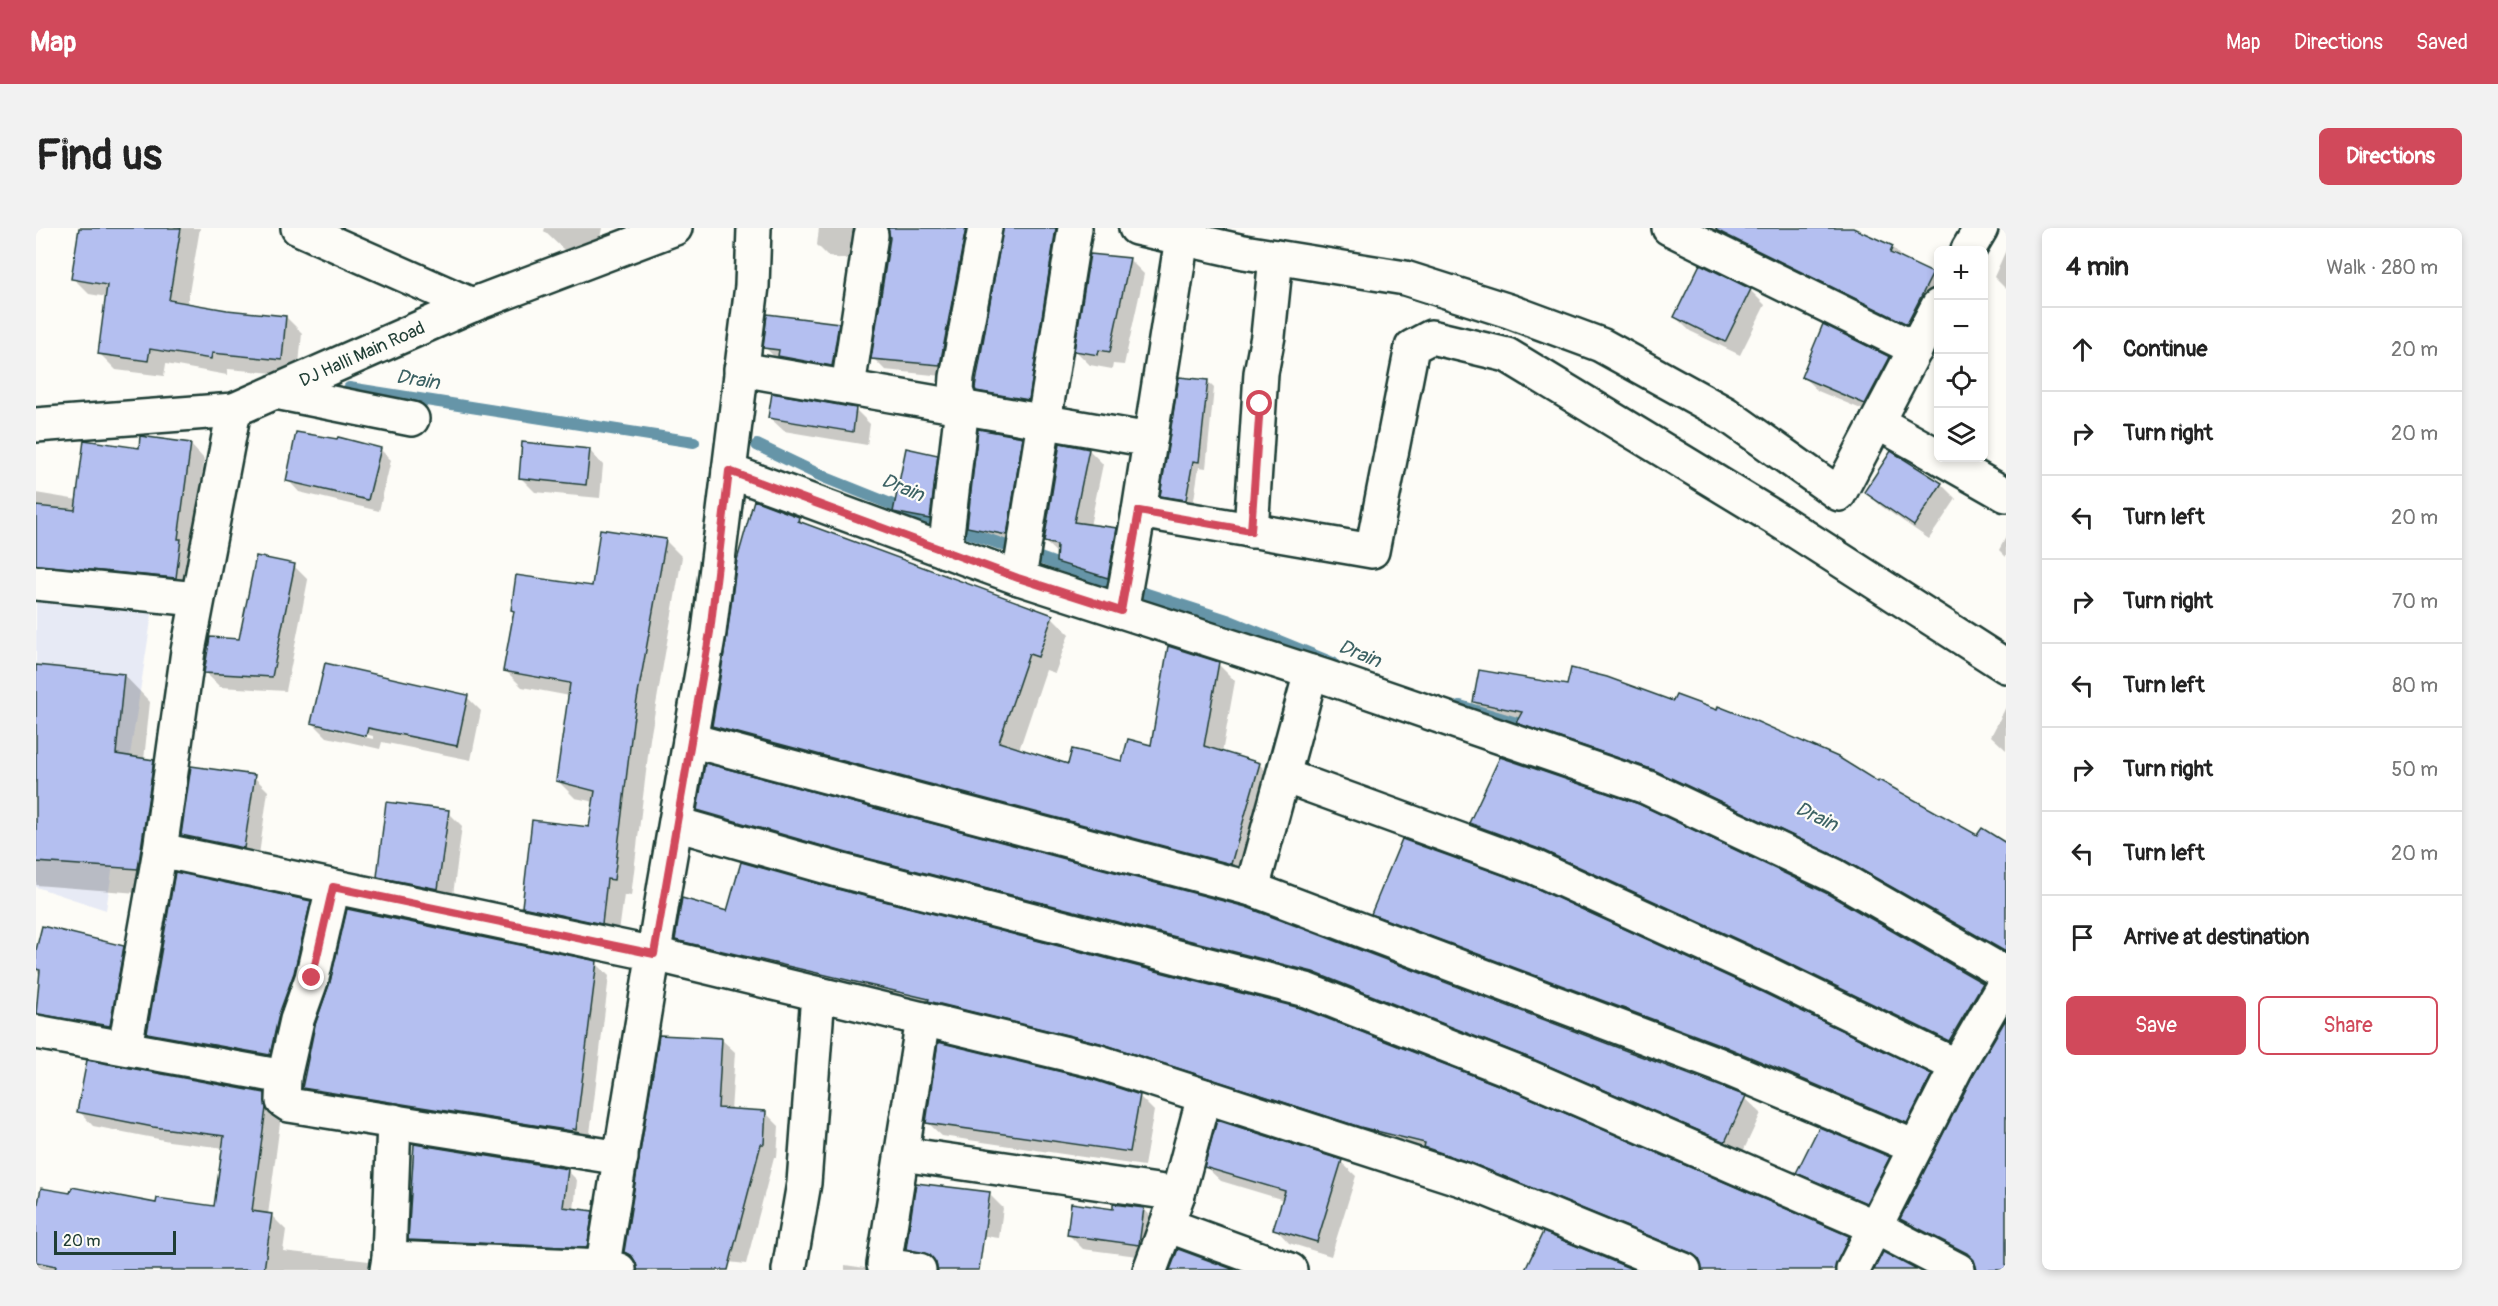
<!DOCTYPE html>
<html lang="en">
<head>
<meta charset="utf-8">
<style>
	:root { --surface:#fff; --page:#f2f2f2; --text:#222; --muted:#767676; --line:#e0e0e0; --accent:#d1495b }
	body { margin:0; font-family:Pangolin,sans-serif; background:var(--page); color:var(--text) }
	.controls { position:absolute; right:18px; top:18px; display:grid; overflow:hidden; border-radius:9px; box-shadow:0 3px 9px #0003 }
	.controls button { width:54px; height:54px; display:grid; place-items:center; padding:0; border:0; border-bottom:2px solid var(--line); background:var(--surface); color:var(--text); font:30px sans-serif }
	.scale { position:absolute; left:18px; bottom:15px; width:122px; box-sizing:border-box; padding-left:6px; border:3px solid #1f3d34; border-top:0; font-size:16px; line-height:21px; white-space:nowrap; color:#1f3d34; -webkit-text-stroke:4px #fdfcf7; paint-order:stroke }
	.stop { position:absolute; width:18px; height:18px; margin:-14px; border:4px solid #d1495b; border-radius:50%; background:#fff }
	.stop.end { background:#d1495b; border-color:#fff; box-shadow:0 2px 6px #0008 }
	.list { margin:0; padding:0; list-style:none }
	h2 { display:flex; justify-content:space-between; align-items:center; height:78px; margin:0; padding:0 24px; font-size:26px }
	h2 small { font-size:20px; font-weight:400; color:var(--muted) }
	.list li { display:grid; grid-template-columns:39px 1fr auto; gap:18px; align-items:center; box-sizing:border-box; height:84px; padding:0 24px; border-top:2px solid var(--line) }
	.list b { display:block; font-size:22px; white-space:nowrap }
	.list em { font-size:20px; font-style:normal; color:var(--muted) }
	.actions { display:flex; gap:12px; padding:18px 24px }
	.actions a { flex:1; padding:14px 0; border:2px solid var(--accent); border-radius:9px; text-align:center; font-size:21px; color:var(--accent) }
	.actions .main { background:var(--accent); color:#fff }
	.icon { flex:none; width:33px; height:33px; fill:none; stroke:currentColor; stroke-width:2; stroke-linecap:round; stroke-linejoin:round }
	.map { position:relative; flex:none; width:1970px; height:1042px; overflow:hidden; border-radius:9px }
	header { display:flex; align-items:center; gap:36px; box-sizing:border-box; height:84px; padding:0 30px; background:var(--accent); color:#fff }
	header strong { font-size:28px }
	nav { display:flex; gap:33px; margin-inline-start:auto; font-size:21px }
	.intro { display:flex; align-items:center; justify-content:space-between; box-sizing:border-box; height:144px; padding:0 36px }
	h1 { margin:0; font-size:42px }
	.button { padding:15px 27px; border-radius:9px; background:var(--accent); color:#fff; font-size:21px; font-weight:700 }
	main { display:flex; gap:36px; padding:0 36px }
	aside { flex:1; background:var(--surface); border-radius:9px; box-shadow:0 3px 9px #0003 }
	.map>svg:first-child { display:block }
	.built { fill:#e7eaf5 }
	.shadow { fill:#0003; fill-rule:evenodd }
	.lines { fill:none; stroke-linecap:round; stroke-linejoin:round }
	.stream { stroke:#6695a8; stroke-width:12 }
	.building { fill:#b4bff0; stroke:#1f3d34; stroke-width:1.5 }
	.minor-casing { stroke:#1f3d34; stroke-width:38 }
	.tertiary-casing { stroke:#1f3d34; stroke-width:38 }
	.minor { stroke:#fdfcf7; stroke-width:33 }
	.tertiary { stroke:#fdfcf7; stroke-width:33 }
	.route { stroke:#d1495b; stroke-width:8 }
	.labels { text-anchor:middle; stroke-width:4.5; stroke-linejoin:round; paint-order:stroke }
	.street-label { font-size:18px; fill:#1f3d34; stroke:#fdfcf7 }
	.water-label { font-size:20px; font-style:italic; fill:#3c6264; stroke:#fdfcf7 }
</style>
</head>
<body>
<header>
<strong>Map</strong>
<nav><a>Map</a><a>Directions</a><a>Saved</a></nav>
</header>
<div class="intro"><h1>Find us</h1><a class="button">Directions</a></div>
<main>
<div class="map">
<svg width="1970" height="1042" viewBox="0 0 1970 1042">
	<rect width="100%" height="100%" fill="#fdfcf7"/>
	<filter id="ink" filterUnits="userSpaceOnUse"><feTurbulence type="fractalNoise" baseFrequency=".0167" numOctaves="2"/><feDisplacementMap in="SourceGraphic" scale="12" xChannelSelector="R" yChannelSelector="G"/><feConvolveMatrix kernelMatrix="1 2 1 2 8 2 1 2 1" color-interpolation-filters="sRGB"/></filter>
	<g filter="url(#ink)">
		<path class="built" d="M0 361 117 380 70 682 0 659Z"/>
		<g class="shadow">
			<path d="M45 0H164L151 77 190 84 250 89 266 105 262 147 192 141 191 147 130 136 128 148 80 142 64 126 71 69 53 66 37 50Z"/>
			<path d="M509 0H566L561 26 528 22 508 3Z"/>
			<path d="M783 0H850L826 33 793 29 781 17Z"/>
			<path d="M851 0H947L916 149 849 142 837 130 855 10 854 2Z"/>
			<path d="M969 0H1033L1004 183 954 174 941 162Z"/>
			<path d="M1663 0H1814L1856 19 1870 34 1896 46 1902 52V77L1886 109Z"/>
			<path d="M1970 22V61L1958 49Z"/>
			<path d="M1055 27 1094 32 1108 46 1088 137 1077 136 1076 141 1054 137 1040 123Z"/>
			<path d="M1664 38 1714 62 1729 77 1704 127 1654 103 1639 89Z"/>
			<path d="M802 97 816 111 810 151 743 134 729 119Z"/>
			<path d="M1853 130 1867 145 1844 189 1782 163 1767 149Z"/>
			<path d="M1171 153 1178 160 1170 240 1163 239 1157 278 1133 274 1126 267Z"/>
			<path d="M819 181 834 196 831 217 748 203 733 189Z"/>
			<path d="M986 210 1000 225 985 320 947 313 932 298Z"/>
			<path d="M154 216 168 231 156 324 154 364 0 358V265L42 272 104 222Z"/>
			<path d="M344 221 355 232 343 283 263 264 252 252Z"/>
			<path d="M553 222 567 237 564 270 499 264 484 249Z"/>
			<path d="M1053 222 1067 236 1054 298 1080 301 1095 316 1086 364 1036 348 1021 333 1022 326 1009 314Z"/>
			<path d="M1856 225 1905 256 1920 271 1893 311 1845 278 1830 264Z"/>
			<path d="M901 228 915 242 908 305 873 298 859 283Z"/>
			<path d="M762 290 770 297 1016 389 1033 406 1019 445 1010 442 983 522 1033 538 1087 535 1116 519 1182 436 1199 453 1186 525 1223 536 1240 553 1211 652 694 515 677 498Z"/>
			<path d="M1970 309V329L1963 322Z"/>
			<path d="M629 312 646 329 614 511 595 668 588 667 582 712 504 695 487 678 554 601 559 574 539 570 522 553 534 468 486 459 469 442 480 385 476 381 557 360Z"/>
			<path d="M258 338 272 352 250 463 184 459 169 444 204 413Z"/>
			<path d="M0 439 88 447 114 474 108 532 117 533 143 559 127 667 0 657Z"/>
			<path d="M431 469 445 483 435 532 346 514 344 521 291 509 276 494ZM291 497 337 508V511L291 500Z"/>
			<path d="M1438 474 1843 556 1942 609 1970 617V730L1498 510 1484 496 1455 490Z"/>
			<path d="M1970 479V522L1955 508Z"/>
			<path d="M670 537 1709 870 1725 885 1705 928 1516 847 678 598 662 582Z"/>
			<path d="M218 549 232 563 222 634 161 621 147 607Z"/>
			<path d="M412 584 426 598 416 675 357 662 343 648Z"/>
			<path d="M1435 595 1946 756 1960 769 1927 826 1448 608Z"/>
			<path d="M647 672 1812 1010 1829 1026 1821 1042H1668V1038L1453 950 657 728 640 711Z"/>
			<path d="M274 674 288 689 248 841 127 819 112 804Z"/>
			<path d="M1337 686 1895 848 1911 864 1887 910 1353 701Z"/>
			<path d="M87 719 102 734 88 812 15 800 1 785 5 748 0 742V728Z"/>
			<path d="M560 735 573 748 553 914 281 873 268 860Z"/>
			<path d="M1970 794V1042H1942L1941 1037 1882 1007 1866 991Z"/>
			<path d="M685 811 699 824 695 883 729 884 743 898 741 929H738L710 1036 606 1024Z"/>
			<path d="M228 866 243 881 244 895 232 987H235L250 1002 247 1023 333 1033 342 1042H0V993L121 977 180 980 188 920 133 913 57 898 43 883Z"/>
			<path d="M1103 868 1118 883 1108 938 906 908 891 894Z"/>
			<path d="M1853 930 1867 944 1845 988 1776 959 1762 944Z"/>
			<path d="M1305 934 1320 948 1295 1028 1253 1015 1239 1000 1248 972 1185 953 1170 939Z"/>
			<path d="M531 942 541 952 538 982 556 985 566 995 560 1029 384 1022 374 1011Z"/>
			<path d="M953 966 967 980 963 1010 891 1000Z"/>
			<path d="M1108 981 1122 996 1117 1030 1047 1021 1032 1006 1078 982Z"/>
			<path d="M809 1037 829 1040 831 1042H809Z"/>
		</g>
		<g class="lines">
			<g class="stream">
				<path d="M313 160 658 214"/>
				<path d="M721 217 790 250 872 283 1043 344 1194 393 1297 435"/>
				<path d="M1424 478 1494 499"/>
			</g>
		</g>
		<g class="building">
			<path d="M43 0H145L133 72 191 82 250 88 246 132 176 125 175 131 114 121 112 133 62 126 71 57 35 51Z"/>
			<path d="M852 0H930L904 137 835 131 854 10Z"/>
			<path d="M967 0H1020L993 172 940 163 939 160Z"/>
			<path d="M1681 0H1817L1857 18 1854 25 1897 45 1871 96 1680 2Z"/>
			<path d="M1054 26 1094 30 1074 124 1063 122 1062 127 1038 123Z"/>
			<path d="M1664 36 1715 61 1689 114 1638 89Z"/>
			<path d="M731 86 803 95 796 138 742 128 743 122 727 120Z"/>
			<path d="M1787 96 1854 129 1829 176 1765 149Z"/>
			<path d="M1143 149 1172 152 1163 234 1157 233 1150 272 1124 268Z"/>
			<path d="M736 165 820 180 817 204 732 190Z"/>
			<path d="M942 201 987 209 971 307 931 299Z"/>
			<path d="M260 204 301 211 302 209 345 220 332 272 250 253Z"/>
			<path d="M104 208 155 215 142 311H145L140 350 0 337V278L39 282 48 212 103 220Z"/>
			<path d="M486 214 554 221 550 257 483 250Z"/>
			<path d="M1024 215 1053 221 1038 294 1081 300 1072 350 1020 334 1021 317 1008 314Z"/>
			<path d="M870 220 902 227 894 291 857 284Z"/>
			<path d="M1855 223 1906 255 1878 298 1828 264Z"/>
			<path d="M718 272 763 289 762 293 1017 387 1002 429 993 426 963 514 1032 536 1036 521 1086 533 1092 511 1115 517 1132 418 1183 434 1168 518 1224 535 1195 636 676 498 691 407 701 332Z"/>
			<path d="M564 301 630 311 597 494 578 652 571 651 566 696 486 679 496 592 553 599 559 563 520 553 534 455 467 443 478 383 475 382 480 347 556 358Z"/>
			<path d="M220 328 259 336 236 449 168 445 174 409 203 411Z"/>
			<path d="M289 435 432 467 421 518 332 500 330 508 275 495Z"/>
			<path d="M0 437 88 446 80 526 118 532 102 641 0 634Z"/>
			<path d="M1535 440 1571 449 1637 473 1640 467 1681 482 1682 478 1715 491 1802 529 1842 554 1843 552 1941 607 1946 600 1970 615V724L1808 632 1618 542 1480 495 1486 484 1437 474 1443 442 1531 457Z"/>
			<path d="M1464 529 1603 576 1790 665 1947 755 1913 813 1742 730 1506 622 1433 595Z"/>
			<path d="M669 535 1210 679 1710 868 1689 914 1499 832 1277 744 811 625 661 582Z"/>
			<path d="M155 538 219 547 208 620 145 607Z"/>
			<path d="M350 574 413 582 402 661 341 649Z"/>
			<path d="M1366 611 1491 656 1726 764 1896 846 1871 895 1688 818 1335 686Z"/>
			<path d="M705 634 801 661 1264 780 1485 866 1813 1008 1798 1042H1666L1663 1031 1655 1025 1435 935 1388 919 1389 915 1324 899 1064 815 892 773 893 771 639 712 646 670 691 683Z"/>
			<path d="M139 644 275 673 258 745 243 786 234 827 111 805Z"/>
			<path d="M311 681 561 733 540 902 537 901 536 903 266 860 279 797 294 754Z"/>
			<path d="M6 698 88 718 74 798 0 786 4 742 0 741V722Z"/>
			<path d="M1970 791V1042H1941L1938 1032 1931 1025 1864 991 1937 847Z"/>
			<path d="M623 807 686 810 682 880 730 883 728 916H725L692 1042H601L600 1035 596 1028 588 1024Z"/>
			<path d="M902 814 1055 851 1104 867 1094 924 890 895Z"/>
			<path d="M51 832 229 865 230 880 216 983 236 986 228 1042H19L20 1038 0 1034V985L5 960 34 965 36 959 120 975 121 970 178 978 188 908 117 899 41 884Z"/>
			<path d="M1181 892 1306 932 1281 1014 1237 1001 1249 963 1168 939Z"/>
			<path d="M1783 899 1854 929 1830 975 1760 945Z"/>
			<path d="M378 916 532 941 527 979 557 983 551 1020 372 1012Z"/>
			<path d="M880 955 954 964 943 1042H901L900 1035 894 1027 870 1021Z"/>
			<path d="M1035 975 1077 981V976L1108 980 1103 1017 1031 1007Z"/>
			<path d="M1507 1004 1598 1042H1489Z"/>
			<path d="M1142 1021 1199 1042H1134Z"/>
			<path d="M1847 1024 1881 1042H1838Z"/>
		</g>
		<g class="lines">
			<defs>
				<g id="minor">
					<path d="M262 0 436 77"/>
					<path d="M1100 0 1208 24 1369 50 1473 83 1565 117 1690 186 1803 266 1902 78"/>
					<path d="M1633 0 1880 121"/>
					<path d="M1146 10 1103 283 1336 323 1376 119 1395 109 1471 127 1744 293 1970 438"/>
					<path d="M1932 22 1945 0"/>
					<path d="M705 141 1114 212"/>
					<path d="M812 159 835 7"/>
					<path d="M240 164 376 191"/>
					<path d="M1841 194 1902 228"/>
					<path d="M1905 230 1970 267"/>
					<path d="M693 243 983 350 1290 449 1610 559 1799 648 1970 746"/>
					<path d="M1215 303 1225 145 1232 108 1240 29"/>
					<path d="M909 323 926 179 920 163 921 149 949 0"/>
					<path d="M983 350 1039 0"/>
					<path d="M0 355 161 371"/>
					<path d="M1085 383 1103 283"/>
					<path d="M654 512 1216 661 1681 836 1879 919"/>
					<path d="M1248 548 1498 639 1734 747 1921 838"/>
					<path d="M640 596 806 643 1270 762 1492 849 1839 999 1922 1042"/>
					<path d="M124 622 618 726 1060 833 1428 952 1648 1042"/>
					<path d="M1216 661 1275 444"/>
					<path d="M0 804 248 849 247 873 253 877 585 930"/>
					<path d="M89 819 124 622 152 423 198 182"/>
					<path d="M248 849 261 792 276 750 297 659"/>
					<path d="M866 926 1142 966"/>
					<path d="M1131 997 1254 1042"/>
					<path d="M353 1030 358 893"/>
					<path d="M351 1042 353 1030 567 1039 583 1042"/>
					<path d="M566 1042 629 656 673 404 716 58 718 0"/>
					<path d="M753 1042 768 955 782 766"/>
					<path d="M883 1042 848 1037 887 791"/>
					<path d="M1114 1042 1142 966 1168 868"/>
					<path d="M1817 1042 1921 838 1970 753"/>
				</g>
				<path id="tertiary" d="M0 197 198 182 436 77 639 0"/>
			</defs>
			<use href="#minor" class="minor-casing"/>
			<use href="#tertiary" class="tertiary-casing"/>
			<use href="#minor" class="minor"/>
			<use href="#tertiary" class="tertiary"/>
		</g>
	</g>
	<g class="lines" filter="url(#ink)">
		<path class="route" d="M276 750 297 659 618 726 674 404 693 243 982 350 1085 383 1103 283 1215 303 1224 176"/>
	</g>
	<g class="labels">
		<g class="street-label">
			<text transform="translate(326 126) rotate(-24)" y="6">DJ Halli Main Road</text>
		</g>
		<g class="water-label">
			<text transform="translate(382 151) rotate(9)" y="7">Drain</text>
			<text transform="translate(867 259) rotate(22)" y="7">Drain</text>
			<text transform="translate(1324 425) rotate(22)" y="7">Drain</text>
			<text transform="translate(1781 588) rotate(25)" y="7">Drain</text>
		</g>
	</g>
</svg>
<div class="controls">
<button>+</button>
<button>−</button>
<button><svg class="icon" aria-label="locate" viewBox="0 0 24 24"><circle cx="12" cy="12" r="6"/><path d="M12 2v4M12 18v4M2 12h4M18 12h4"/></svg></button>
<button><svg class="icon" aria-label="layers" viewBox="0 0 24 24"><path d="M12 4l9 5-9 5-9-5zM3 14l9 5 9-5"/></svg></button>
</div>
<div class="scale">20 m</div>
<div class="stop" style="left:1224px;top:176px"></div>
<div class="stop end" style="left:276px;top:750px"></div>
</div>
<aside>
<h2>4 min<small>Walk · 280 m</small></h2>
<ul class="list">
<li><svg class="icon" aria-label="ahead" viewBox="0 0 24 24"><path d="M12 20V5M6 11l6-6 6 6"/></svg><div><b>Continue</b></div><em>20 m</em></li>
<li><svg class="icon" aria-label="right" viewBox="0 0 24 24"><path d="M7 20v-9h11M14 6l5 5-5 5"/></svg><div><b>Turn right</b></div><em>20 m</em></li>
<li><svg class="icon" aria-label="left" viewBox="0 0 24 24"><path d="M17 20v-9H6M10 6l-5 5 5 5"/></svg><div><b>Turn left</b></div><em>20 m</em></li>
<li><svg class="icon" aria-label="right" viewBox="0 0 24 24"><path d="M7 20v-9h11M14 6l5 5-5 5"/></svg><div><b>Turn right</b></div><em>70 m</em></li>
<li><svg class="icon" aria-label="left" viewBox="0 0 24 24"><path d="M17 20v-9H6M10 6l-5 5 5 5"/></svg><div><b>Turn left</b></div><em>80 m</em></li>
<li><svg class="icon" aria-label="right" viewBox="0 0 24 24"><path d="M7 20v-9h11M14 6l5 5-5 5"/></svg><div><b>Turn right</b></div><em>50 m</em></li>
<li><svg class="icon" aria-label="left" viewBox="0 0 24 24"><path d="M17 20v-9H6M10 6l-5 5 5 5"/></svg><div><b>Turn left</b></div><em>20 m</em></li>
<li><svg class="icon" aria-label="arrive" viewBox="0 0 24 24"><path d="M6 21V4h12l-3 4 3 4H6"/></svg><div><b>Arrive at destination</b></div></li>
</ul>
<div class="actions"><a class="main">Save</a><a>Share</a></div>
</aside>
</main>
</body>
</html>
